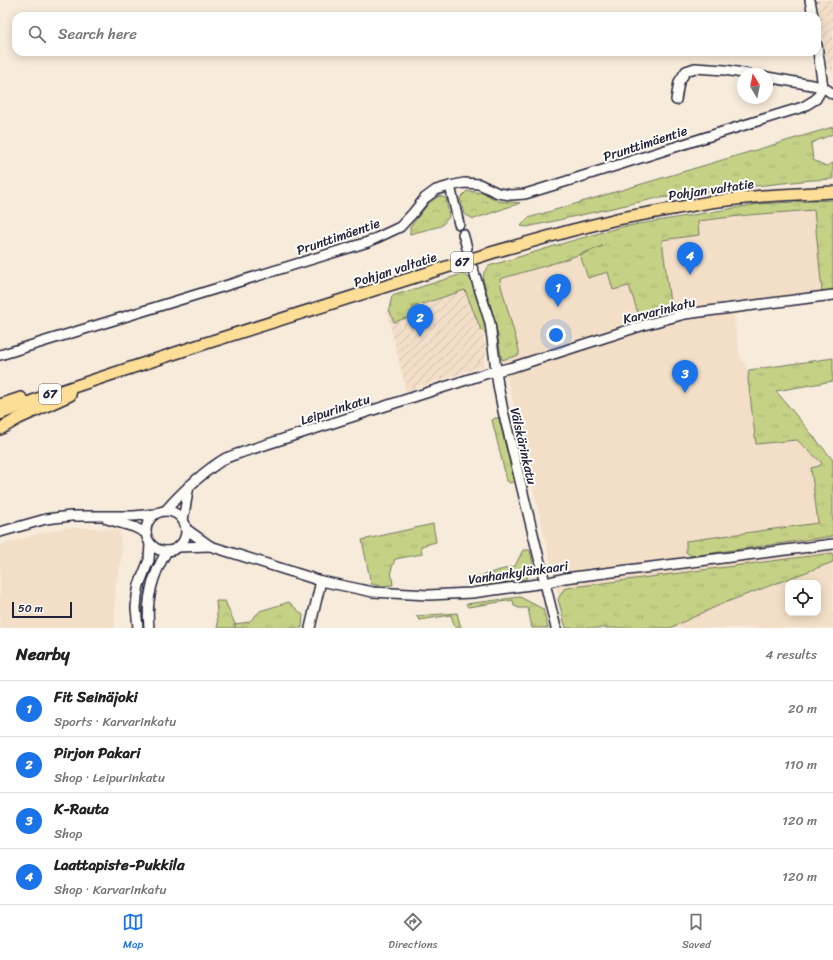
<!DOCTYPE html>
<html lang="en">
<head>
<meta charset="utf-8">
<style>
	:root { --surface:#fff; --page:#f6f6f6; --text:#222; --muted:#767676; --line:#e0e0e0; --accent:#1a73e8 }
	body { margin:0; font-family:Sriracha,sans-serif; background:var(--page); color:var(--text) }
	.controls { position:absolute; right:12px; bottom:12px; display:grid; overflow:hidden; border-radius:8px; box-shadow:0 2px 10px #0003 }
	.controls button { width:36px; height:36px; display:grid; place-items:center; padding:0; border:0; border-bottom:1px solid var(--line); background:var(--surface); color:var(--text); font:20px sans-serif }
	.compass { position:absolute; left:737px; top:68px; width:36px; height:36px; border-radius:50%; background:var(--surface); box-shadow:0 2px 10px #0003; rotate:350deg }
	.scale { position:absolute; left:12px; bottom:10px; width:60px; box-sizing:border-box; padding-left:4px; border:2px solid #22223b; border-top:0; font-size:11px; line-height:14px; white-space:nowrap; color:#22223b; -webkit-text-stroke:3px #fdfcf7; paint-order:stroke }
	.you { position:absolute; left:556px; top:335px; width:14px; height:14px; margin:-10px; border:3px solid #fff; border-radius:50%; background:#1a73e8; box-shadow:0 0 0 6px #1a73e833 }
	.badge { display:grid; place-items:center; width:26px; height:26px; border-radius:50%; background:var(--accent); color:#fff; font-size:13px; font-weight:700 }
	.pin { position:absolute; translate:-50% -33px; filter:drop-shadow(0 1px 2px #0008) }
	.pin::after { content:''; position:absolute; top:21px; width:14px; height:12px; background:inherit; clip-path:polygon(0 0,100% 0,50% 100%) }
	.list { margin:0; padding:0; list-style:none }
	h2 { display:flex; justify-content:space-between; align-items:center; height:52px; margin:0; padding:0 16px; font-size:17px }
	h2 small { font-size:13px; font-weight:400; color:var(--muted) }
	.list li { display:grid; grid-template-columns:26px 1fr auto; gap:12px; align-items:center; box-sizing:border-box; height:56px; padding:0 16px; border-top:1px solid var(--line) }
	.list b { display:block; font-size:15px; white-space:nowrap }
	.list p { margin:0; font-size:13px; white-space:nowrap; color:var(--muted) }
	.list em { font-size:13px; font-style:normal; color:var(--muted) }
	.icon { flex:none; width:22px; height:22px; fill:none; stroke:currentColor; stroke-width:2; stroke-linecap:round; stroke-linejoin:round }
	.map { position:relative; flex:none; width:833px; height:628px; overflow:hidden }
	.search { position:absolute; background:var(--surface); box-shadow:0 2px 10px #0003; left:12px; right:12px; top:12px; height:44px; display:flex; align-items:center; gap:10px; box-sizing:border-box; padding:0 14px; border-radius:12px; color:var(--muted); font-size:15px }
	.sheet { height:276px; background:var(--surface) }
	nav { display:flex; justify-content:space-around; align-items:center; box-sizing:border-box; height:56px; border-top:1px solid var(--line); background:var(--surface); font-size:11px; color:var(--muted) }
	nav a { display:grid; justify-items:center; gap:2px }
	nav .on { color:var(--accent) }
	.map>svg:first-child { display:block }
	.built { fill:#f3dfc8; fill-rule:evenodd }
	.industrial { fill:url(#industrial-furrows) }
	.grass { fill:url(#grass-tufts); stroke:#747a60 }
	.forest { fill:url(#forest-crowns); stroke:#747a60 }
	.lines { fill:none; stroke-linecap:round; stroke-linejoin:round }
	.minor-casing { stroke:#22223b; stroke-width:12 }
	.major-casing { stroke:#22223b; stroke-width:14 }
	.minor { stroke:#fdfcf7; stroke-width:9 }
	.major { stroke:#fcde96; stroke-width:11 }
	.labels { text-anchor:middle; stroke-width:4; stroke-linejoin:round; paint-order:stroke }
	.shield { fill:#fdfcf7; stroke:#646373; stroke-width:1 }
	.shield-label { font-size:12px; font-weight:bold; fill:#22223b }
	.street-label { font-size:13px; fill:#22223b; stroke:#fdfcf7 }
</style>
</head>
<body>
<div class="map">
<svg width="833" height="628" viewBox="0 0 833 628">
	<defs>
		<pattern id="industrial-furrows" width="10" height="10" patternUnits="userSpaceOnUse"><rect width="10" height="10" fill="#f3dfc8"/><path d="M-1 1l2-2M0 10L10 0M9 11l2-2" fill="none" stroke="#d0bfad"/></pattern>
		<pattern id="grass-tufts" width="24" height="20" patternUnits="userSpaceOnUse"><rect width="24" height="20" fill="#c5d286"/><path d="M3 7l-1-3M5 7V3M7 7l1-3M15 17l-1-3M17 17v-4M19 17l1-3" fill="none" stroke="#a9b475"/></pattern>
		<pattern id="forest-crowns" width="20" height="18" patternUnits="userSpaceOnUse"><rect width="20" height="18" fill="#c5d286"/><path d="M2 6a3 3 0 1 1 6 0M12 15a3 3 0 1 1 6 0" fill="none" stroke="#a9b475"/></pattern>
	</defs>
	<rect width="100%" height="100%" fill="#f7ebdb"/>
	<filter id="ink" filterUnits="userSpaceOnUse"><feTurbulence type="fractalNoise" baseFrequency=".025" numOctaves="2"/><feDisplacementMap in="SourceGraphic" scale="8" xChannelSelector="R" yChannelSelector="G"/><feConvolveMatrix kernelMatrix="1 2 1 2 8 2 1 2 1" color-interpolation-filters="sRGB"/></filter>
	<g filter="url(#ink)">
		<g class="built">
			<path d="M815 210 822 291 779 296 732 304 740 358 749 370 748 379 756 444 797 440 822 463 833 527V628H566L510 389 502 360 519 355 501 286 500 279 561 261 641 232 697 221 748 215ZM788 583H818V613H788Z"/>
			<path d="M64 528H94L120 531 122 556 115 589V628H0V545L42 533Z"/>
		</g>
		<g class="industrial">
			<path d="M817 0H833V74L827 64Z"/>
			<path d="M468 286 487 349 484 366 406 391 387 311 389 309Z"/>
		</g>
		<g class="grass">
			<path d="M833 127V134L811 143 813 160 826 166 833 163V179L812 180 727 189 653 199 527 227 521 226 528 218Z"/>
			<path d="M833 200V290L822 291 814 210 748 215 698 221 699 235 662 240 670 303H676L678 309 640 319 629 286 613 290 608 272 588 278 580 255 603 246 561 261 500 279 501 286 519 350V355L502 360 495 322 483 279 484 272 489 266 571 241 621 227 759 204Z"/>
			<path d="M462 274C467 276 472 279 474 284 480 296 485 321 487 334L481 330 465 290 413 307 415 315 394 322 389 309 392 296Z"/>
			<path d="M833 358V381L776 391 833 460V536L691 556 686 552V541L818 523 811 468 819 466 822 463 797 440 756 444 748 379 749 370Z"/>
			<path d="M495 418H499L514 481 510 483 507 481 492 420Z"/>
			<path d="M433 524 436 542 421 546 422 554 395 559 391 570 393 585 383 586 371 584 362 540Z"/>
			<path d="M523 550H530L534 569 526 579 477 587 475 577 515 566Z"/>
			<path d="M833 553V562L724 603 670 628H566L558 599 564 589 573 587Z"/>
			<path d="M520 597 543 609 548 628H532L528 608H519L514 606 513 600 468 607 466 604Z"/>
			<path d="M289 602 303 615 302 628H235V624L249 622 260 611Z"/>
			<path d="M457 613 461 628H455L451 615 420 620 416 616Z"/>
		</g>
		<g class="forest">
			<path d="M467 191 484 193 498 201 520 203 474 219 464 214 460 198Z"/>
			<path d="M439 196 446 198 449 217 441 226 410 234V227L429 203Z"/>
			<path d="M216 601H225L235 624V628H218Z"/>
		</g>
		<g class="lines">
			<defs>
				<g id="minor">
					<path d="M810 0 813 16"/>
					<path d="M817 45 823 87"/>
					<path d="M767 77 823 87 833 94"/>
					<path d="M676 100 679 82 686 71 695 68 725 70 748 74"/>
					<path d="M450 186 459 224"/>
					<path d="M463 234 467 248"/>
					<path d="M473 269 490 323 498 385 503 411 556 628"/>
					<path d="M0 355 368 242 400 227 413 213 425 198 436 190 450 186 464 183 479 184 498 193 511 195 525 194C618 166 710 135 803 107L816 99 823 87"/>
					<circle cx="166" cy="531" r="20"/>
					<path d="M165 511C183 491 202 472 226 458 233 455 241 453 249 450L488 373 513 367 644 325 685 314 833 295"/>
					<path d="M107 519 134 527 146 533"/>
					<path d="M183 520 189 486"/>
					<path d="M186 529 210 546 321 581 373 592 428 595 472 593 545 583 565 578 833 544"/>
					<path d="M0 532 46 519 71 516H134L155 514"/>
					<path d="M178 547 210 546"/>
					<path d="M138 628 136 608 137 596 139 585 149 560 150 544"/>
					<path d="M149 628C146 599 152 576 167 551"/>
					<path d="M310 628 321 581"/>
				</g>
				<g id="major">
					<path d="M0 405 21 398"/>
					<path d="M0 414 40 398 203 344 494 252 569 231 617 219 710 202 763 196 833 192"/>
					<path d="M0 429 19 418 70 395"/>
				</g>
			</defs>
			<use href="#minor" class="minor-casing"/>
			<use href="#major" class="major-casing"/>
			<use href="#minor" class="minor"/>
			<use href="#major" class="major"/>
		</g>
	</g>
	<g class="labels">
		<g class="shield">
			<rect x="451" y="252" width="22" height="20" rx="3"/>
			<rect x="39" y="384" width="22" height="20" rx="3"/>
		</g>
		<g class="shield-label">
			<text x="462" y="266">67</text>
			<text x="50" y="398">67</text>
		</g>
		<g class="street-label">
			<text transform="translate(645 143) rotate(-18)" y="5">Prunttimäentie</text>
			<text transform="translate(711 189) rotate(-8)" y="5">Pohjan valtatie</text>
			<text transform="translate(338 236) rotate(-19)" y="5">Prunttimäentie</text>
			<text transform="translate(395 269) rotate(-18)" y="5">Pohjan valtatie</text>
			<text transform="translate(659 310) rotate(-14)" y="5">Karvarinkatu</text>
			<text transform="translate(335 409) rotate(-18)" y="5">Leipurinkatu</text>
			<text transform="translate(524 446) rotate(77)" y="5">Välskärinkatu</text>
			<text transform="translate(518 572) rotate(-8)" y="5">Vanhankylänkaari</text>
		</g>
	</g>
</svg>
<div class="controls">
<button><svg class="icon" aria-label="locate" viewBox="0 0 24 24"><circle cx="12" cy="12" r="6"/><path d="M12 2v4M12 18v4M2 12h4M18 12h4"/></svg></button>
</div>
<svg class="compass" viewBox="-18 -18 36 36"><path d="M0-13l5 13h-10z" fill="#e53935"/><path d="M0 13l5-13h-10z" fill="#767676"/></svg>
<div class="scale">50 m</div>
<div class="you"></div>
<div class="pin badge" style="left:558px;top:307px">1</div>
<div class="pin badge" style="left:420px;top:337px">2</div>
<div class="pin badge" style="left:685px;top:393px">3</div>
<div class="pin badge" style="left:690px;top:275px">4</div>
<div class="search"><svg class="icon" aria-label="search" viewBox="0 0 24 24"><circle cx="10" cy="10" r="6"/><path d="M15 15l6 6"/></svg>Search here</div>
</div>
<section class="sheet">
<h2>Nearby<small>4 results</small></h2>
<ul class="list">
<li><span class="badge">1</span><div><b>Fit Seinäjoki</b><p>Sports · Karvarinkatu</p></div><em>20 m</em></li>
<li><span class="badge">2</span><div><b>Pirjon Pakari</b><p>Shop · Leipurinkatu</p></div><em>110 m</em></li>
<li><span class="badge">3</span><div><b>K-Rauta</b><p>Shop</p></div><em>120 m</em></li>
<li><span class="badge">4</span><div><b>Laattapiste-Pukkila</b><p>Shop · Karvarinkatu</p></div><em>120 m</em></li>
</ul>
</section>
<nav>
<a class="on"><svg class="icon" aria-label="map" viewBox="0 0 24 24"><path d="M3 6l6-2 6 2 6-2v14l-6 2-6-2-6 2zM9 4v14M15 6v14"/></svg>Map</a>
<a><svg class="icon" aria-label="directions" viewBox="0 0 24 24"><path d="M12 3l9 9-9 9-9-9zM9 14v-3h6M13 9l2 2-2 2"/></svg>Directions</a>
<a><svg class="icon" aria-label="saved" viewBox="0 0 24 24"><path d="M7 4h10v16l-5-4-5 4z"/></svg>Saved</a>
</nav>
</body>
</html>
